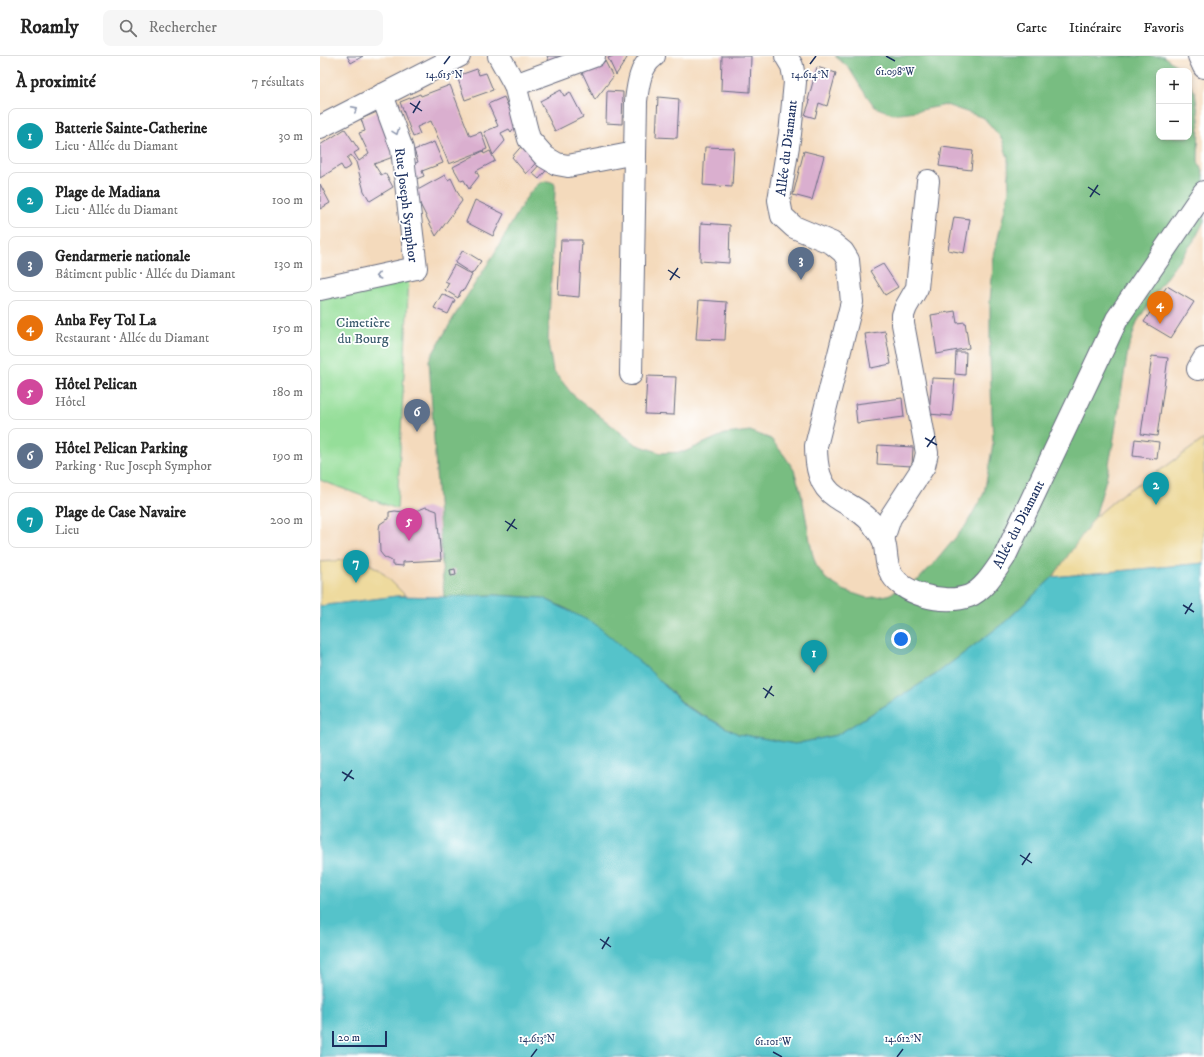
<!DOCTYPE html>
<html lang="fr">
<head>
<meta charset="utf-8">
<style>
	:root { --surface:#fff; --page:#f6f6f6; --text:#222; --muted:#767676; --line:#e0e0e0; --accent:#b45309 }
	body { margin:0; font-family:"IM FELL DW Pica",serif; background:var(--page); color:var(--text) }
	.controls { position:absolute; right:12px; top:12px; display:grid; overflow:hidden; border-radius:8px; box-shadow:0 2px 6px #0003 }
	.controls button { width:36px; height:36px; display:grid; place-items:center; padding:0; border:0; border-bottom:1px solid var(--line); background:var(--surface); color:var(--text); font:20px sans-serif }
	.scale { position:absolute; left:12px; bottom:10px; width:55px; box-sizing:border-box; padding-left:4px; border:2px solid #1b2f5e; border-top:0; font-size:11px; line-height:14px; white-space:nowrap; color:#1b2f5e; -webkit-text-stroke:3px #fff; paint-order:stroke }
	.you { position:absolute; left:581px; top:583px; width:14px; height:14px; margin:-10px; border:3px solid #fff; border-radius:50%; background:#1a73e8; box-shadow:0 0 0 6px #1a73e833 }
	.badge { display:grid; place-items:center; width:26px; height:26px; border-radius:50%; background:var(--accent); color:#fff; font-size:13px; font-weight:700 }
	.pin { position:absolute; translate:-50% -33px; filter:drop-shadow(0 1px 2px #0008) }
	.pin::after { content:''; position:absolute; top:21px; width:14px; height:12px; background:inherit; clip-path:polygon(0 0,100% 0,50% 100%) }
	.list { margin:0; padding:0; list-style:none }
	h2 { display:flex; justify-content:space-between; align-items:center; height:52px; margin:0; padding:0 16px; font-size:17px }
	h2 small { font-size:13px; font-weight:400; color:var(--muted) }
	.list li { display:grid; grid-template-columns:26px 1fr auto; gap:12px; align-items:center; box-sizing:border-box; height:56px; margin:0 8px 8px; padding:0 8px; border:1px solid var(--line); border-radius:8px }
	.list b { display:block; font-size:15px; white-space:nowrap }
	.list p { margin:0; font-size:13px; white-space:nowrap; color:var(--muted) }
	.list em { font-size:13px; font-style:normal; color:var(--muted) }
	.icon { flex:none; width:22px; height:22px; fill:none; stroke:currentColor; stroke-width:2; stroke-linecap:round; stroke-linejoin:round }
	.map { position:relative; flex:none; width:884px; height:1001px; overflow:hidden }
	header { display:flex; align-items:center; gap:24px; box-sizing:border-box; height:56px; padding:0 20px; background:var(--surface); border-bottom:1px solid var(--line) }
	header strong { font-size:19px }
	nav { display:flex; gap:22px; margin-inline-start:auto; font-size:14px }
	.search { width:280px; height:36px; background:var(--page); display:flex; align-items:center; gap:10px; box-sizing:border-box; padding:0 14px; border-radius:8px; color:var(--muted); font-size:15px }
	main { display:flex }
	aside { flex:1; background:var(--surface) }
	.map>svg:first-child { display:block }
	.green { fill:#95de99; stroke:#58867c }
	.forest { fill:#78bd81; stroke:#4a7670 }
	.sand { fill:#eeda9e; stroke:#84847e }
	.water { fill:#55c3ca; stroke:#387994 }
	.building { fill:#daafcf }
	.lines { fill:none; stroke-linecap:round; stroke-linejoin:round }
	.minor-casing { stroke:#676b7f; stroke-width:24 }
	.minor { stroke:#fff; stroke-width:22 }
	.oneway { stroke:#8d97ae }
	.ticks { fill:none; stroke:#1b2f5e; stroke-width:1.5 }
	.labels { text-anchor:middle; stroke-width:3.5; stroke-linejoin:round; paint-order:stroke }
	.street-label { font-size:14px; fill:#1b2f5e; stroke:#fff }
	.park-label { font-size:14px; fill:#3a5b6d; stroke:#fff }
	.ticks-label { font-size:10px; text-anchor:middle; fill:#1b2f5e; stroke:#fff; stroke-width:3.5; stroke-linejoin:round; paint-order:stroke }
</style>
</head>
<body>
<header>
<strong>Roamly</strong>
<div class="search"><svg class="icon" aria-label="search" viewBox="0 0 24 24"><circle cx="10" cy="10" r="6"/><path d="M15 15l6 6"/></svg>Rechercher</div>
<nav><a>Carte</a><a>Itinéraire</a><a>Favoris</a></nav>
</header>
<main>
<aside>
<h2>À proximité<small>7 résultats</small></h2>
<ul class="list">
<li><span class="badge" style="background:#0f9aa8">1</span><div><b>Batterie Sainte-Catherine</b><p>Lieu · Allée du Diamant</p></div><em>30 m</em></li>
<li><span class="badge" style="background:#0f9aa8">2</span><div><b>Plage de Madiana</b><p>Lieu · Allée du Diamant</p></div><em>100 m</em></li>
<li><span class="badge" style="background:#5c6f8a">3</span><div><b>Gendarmerie nationale</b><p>Bâtiment public · Allée du Diamant</p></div><em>130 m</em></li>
<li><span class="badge" style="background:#e8710a">4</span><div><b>Anba Fey Tol La</b><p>Restaurant · Allée du Diamant</p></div><em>150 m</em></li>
<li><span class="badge" style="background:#d1479c">5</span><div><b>Hôtel Pelican</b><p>Hôtel</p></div><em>180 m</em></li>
<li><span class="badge" style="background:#5c6f8a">6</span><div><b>Hôtel Pelican Parking</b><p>Parking · Rue Joseph Symphor</p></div><em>190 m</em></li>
<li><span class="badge" style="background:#0f9aa8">7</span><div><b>Plage de Case Navaire</b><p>Lieu</p></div><em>200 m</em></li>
</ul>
</aside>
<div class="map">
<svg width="884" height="1001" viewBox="0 0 884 1001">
	<rect width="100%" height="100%" fill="#fff"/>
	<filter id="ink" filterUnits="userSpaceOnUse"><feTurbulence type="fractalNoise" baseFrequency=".025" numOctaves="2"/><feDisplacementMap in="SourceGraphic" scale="8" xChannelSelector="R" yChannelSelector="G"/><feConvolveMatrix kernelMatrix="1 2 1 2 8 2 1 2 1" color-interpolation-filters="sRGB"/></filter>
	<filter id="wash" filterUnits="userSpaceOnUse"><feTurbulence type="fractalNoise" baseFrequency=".012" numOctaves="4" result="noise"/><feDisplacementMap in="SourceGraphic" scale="16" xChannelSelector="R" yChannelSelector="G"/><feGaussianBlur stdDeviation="0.9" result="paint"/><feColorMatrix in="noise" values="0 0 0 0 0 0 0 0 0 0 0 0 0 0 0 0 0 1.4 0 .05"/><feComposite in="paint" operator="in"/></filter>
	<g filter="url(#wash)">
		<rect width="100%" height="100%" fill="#f4dabc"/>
		<path class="green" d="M89 219 77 453 0 424V240Z"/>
		<path class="forest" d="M515 0H843L864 15H839V81H869V25L875 37 879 63 878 105 884 121V165L875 183 845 223 817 266 808 294 793 388 786 423 775 461 733 521 685 566 615 619 517 679 475 688 418 678 366 650 329 614 249 554 223 542 174 539 124 541 109 304 138 254 174 198 208 139C216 130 223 120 235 128V134L228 287 233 314 252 338 315 388 341 397 364 396 405 378 430 375 451 383 464 399 474 414 482 440 492 496 496 509 506 523 523 534 547 542 568 539 598 524 616 505 646 469 664 437 673 388 670 302V245L674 199 689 135 688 102 682 83 664 62 626 49 596 55 573 58 555 51 542 33 529 12Z"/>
		<g class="sand">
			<path d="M884 383V507L733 521 775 461 802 438 845 411Z"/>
			<path d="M25 504 46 506 60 514 85 539 0 550V506Z"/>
		</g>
		<path class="water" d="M884 507V1001H0V550L76 540 124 541 174 539 223 542 275 568 329 614 366 651 418 678 475 688 517 679 615 619 685 566 733 521Z"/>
		<g id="blocks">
			<g class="building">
				<path d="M27 0H43L31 7Z"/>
				<path d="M227 0H245L230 8Z"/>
				<path d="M293 0H306L307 2 296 19 288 2Z"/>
				<path d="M402 0H431L430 36 401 34Z"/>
				<path d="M285 5 293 21 275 44 262 16Z"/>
				<path d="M497 11 516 17 507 50 499 47 495 62 485 59 490 45 488 44Z"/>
				<path d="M157 13 159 19 166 17 173 34 145 44 137 20Z"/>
				<path d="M130 29 150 80 161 76 167 93 129 108 111 65 97 71 100 78 93 81 80 46 100 38 101 40Z"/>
				<path d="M241 34 244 40 250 36 263 61 235 75 220 45Z"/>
				<path d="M287 35 303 36 302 68 286 67Z"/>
				<path d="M184 41 192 59 198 66 191 76 189 73 181 77 185 85 173 99 164 76 178 70 168 48Z"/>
				<path d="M338 41 359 43 357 82 336 81Z"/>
				<path d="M59 55 64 58 73 101 54 108 61 119 65 117 73 131 50 145 44 135 36 106 31 99 27 102 31 110 24 114 21 109 0 122V89L25 73 39 94 34 97 39 105 49 98 39 77 45 75 41 63Z"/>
				<path d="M114 86 123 107 102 115 104 120 94 124 89 110 98 106 94 94Z"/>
				<path d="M205 86 219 103 206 118 192 101Z"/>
				<path d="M385 91 414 92 412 131 383 129Z"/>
				<path d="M622 91 653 95 651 114 619 110Z"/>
				<path d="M163 95 164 98 170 95 175 105 156 115 159 120 149 133 144 124 141 125 133 111Z"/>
				<path d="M484 95 504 100 492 144 473 139Z"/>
				<path d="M222 106 229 111 219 123 212 117Z"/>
				<path d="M125 119 128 124 131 122 142 145 116 180 94 136Z"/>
				<path d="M0 128 10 147 0 153Z"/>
				<path d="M155 144 184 158 173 180 146 166Z"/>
				<path d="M634 161 650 163 644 197 628 194Z"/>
				<path d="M381 167 410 169 409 207 380 205Z"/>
				<path d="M241 184H262L259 241 238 239Z"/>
				<path d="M143 194 161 205 152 218 135 207Z"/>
				<path d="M563 208 578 231 565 239 550 215Z"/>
				<path d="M134 209 152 219 144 234 141 235 138 242 125 234 129 227 125 225Z"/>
				<path d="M847 230 874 246 851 282 824 266Z"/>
				<path d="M122 238 135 244 128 258 114 252Z"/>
				<path d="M379 244 407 246 405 284 376 283Z"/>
				<path d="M635 255 637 267 645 266 649 292 617 298 611 259Z"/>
				<path d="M565 275 571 308 551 312 545 278Z"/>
				<path d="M636 296H646L645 319 635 318Z"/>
				<path d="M832 300 848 302 837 380 821 378Z"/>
				<path d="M327 320 356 321 354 359 325 358Z"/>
				<path d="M612 322 635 323 632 360 609 358Z"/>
				<path d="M582 342 584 361 537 367 535 348Z"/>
				<path d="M815 383 839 386 837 403 813 400Z"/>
				<path d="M558 389 593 391 592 410 557 408Z"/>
				<path d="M106 451 117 455 121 504 83 506V510L72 509V505L64 501 60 496 59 473 60 468 66 464 69 463V456L75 455 91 457Z"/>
				<path d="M135 513 136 519 131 520 130 514Z"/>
			</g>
		</g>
	</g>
	<g filter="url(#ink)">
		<use href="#blocks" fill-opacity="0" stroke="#676b7f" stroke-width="1"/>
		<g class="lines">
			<defs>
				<g id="minor">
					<path d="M179 0 195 29 209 83 225 101 237 108 248 110 315 97"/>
					<path d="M466 0 472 10 475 26 470 78 459 144 462 160 474 171 512 187 523 196 528 204 532 246 496 390C496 410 499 430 516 441 531 451 541 454 553 468 556 473 561 478 563 483 567 492 565 504 569 513 579 539 625 549 649 540 664 534 675 515 684 502L797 263 884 136"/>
					<path d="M879 0 884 11"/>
					<path d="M195 29 274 0"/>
					<path d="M0 71 139 0"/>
					<path d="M0 233 96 212 82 93 62 39"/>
					<path d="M878 313 884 303"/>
					<path d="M311 318 316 45C318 29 320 10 334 0"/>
					<path d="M563 483 570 462 604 410 607 397 583 268V259L586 251 597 232 608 125"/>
				</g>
			</defs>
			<use href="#minor" class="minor-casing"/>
			<use href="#minor" class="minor"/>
		</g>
		<defs><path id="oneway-chevron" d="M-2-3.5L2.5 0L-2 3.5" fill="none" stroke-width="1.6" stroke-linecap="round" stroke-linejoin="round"/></defs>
		<g class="oneway">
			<use href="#oneway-chevron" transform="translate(35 53) rotate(-27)"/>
			<use href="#oneway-chevron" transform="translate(76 76) rotate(70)"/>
			<use href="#oneway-chevron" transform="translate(58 220) rotate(167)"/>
		</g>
	</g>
	<path class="ticks" d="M566 0 575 5M124 8 130 0M490 8 496 0M90 47 102 55M93 57 100 45M768 131 780 139M770 141 778 129M348 214 360 222M350 224 358 212M605 382 617 389M607 391 615 380M185 465 197 473M187 475 195 463M863 549 874 556M865 558 872 547M443 632 454 640M445 642 452 630M22 716 34 723M24 725 32 714M700 799 712 807M702 809 710 797M280 883 291 891M282 893 289 881M453 996 462 1001M211 1001 217 993M577 1001 583 993"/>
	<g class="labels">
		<g class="street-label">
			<text transform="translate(466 92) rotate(-83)" y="5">Allée du Diamant</text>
			<text transform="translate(87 149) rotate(83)" y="5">Rue Joseph Symphor</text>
			<text transform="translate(698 468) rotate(-63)" y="5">Allée du Diamant</text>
		</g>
		<g class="park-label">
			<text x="43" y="271">Cimetière<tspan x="43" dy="16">du Bourg</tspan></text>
		</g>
	</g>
	<g class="ticks-label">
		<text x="575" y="19">61.098°W</text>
		<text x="124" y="22">14.615°N</text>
		<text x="490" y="22">14.614°N</text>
		<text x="217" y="986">14.613°N</text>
		<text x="583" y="986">14.612°N</text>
		<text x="453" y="989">61.101°W</text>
	</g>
</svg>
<div class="controls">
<button>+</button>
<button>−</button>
</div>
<div class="scale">20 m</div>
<div class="you"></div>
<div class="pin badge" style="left:494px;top:617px;background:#0f9aa8">1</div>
<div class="pin badge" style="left:836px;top:449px;background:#0f9aa8">2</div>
<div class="pin badge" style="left:481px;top:224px;background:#5c6f8a">3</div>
<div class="pin badge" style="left:840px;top:268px;background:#e8710a">4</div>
<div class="pin badge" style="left:89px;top:485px;background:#d1479c">5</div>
<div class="pin badge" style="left:97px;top:376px;background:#5c6f8a">6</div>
<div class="pin badge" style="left:36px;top:527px;background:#0f9aa8">7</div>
</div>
</main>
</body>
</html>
